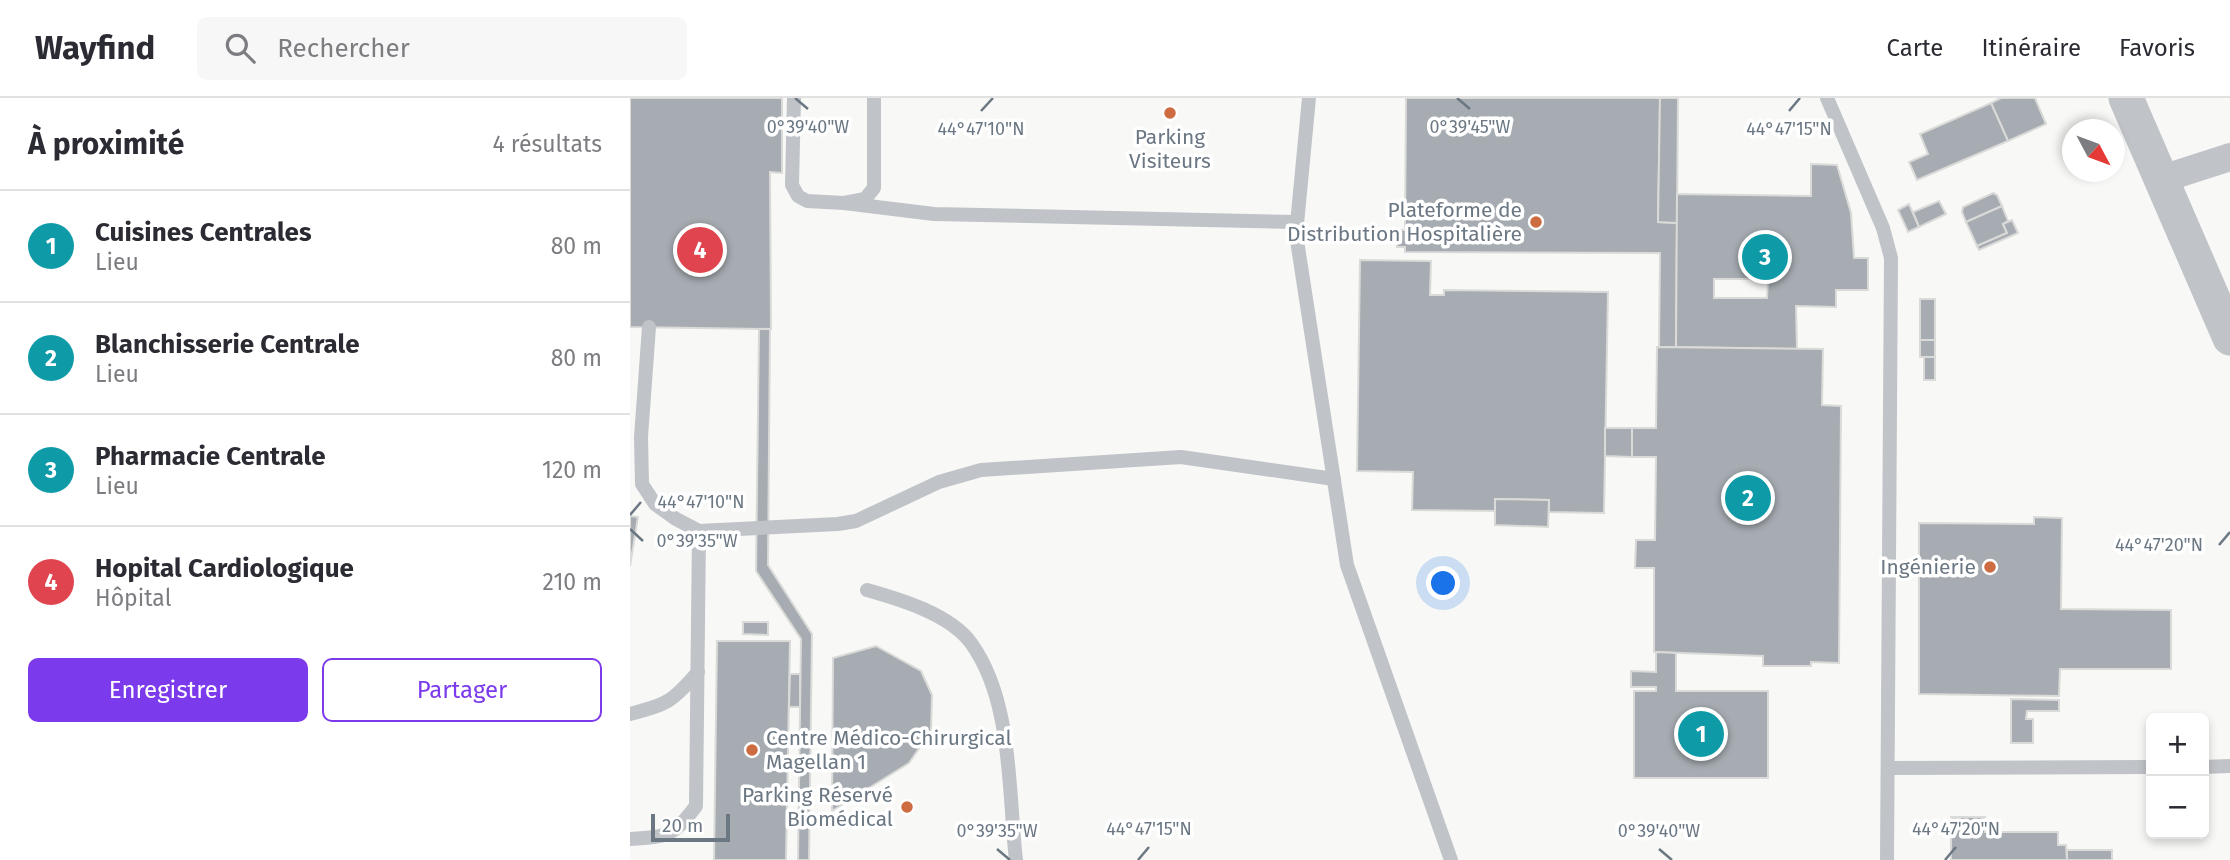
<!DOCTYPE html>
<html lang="fr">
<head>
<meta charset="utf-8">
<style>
	:root { --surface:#fff; --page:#f7f7f7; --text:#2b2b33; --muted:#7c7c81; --line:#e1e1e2; --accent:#7c3aed }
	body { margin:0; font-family:"Fira Sans",sans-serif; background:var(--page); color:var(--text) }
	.controls { position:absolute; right:21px; bottom:21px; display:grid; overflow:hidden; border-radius:10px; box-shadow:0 4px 10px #0003 }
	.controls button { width:63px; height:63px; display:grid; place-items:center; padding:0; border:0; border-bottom:2px solid var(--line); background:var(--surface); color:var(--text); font:35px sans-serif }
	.compass { position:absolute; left:1432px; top:21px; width:63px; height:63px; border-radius:50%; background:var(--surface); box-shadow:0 4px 10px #0003; rotate:131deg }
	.scale { position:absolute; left:21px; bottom:18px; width:79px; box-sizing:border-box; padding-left:7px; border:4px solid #6b7783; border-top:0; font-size:19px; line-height:24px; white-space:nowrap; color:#6b7783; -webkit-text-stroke:5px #fff; paint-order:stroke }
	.you { position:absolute; left:814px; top:486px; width:24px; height:24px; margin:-18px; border:5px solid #fff; border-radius:50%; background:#1a73e8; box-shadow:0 0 0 10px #1a73e833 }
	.badge { display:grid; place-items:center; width:46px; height:46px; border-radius:50%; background:var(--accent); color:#fff; font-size:23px; font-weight:700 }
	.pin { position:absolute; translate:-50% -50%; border:4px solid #fff; box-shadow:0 2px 7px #0006 }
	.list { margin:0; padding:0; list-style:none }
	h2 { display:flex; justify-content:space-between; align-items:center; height:91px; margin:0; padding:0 28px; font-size:30px }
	h2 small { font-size:23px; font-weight:400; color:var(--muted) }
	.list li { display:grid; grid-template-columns:46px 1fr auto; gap:21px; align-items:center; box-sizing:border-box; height:112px; padding:0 28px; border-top:2px solid var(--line) }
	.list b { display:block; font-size:26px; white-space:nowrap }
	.list p { margin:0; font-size:23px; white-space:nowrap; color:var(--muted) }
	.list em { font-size:23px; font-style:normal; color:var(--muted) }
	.actions { display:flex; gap:14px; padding:21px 28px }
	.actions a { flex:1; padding:16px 0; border:2px solid var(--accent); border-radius:10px; text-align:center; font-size:24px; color:var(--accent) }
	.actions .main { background:var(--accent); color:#fff }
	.icon { flex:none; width:38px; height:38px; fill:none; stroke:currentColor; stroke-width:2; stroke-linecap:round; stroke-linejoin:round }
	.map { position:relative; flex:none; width:1600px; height:762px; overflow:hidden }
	header { display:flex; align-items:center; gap:42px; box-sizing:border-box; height:98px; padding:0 35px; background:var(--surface); border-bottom:2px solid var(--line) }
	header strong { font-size:33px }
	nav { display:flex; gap:38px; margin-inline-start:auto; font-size:24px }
	.search { width:490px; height:63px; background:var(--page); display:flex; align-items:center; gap:18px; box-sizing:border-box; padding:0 24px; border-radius:10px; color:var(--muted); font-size:26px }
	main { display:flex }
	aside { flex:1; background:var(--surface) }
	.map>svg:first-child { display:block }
	.building { fill:#a6acb2; stroke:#dadad8; stroke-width:2; fill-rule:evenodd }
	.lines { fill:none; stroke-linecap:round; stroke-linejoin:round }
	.service { stroke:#c0c3c7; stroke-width:14 }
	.minor { stroke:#c0c3c7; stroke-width:28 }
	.tertiary { stroke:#c0c3c7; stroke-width:35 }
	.ticks { fill:none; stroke:#6b7783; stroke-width:2.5 }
	.poi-dot { fill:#cd6b41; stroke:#fff; stroke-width:2.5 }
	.labels { text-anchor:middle; stroke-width:7; stroke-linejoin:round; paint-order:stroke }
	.poi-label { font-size:21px; fill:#6b7783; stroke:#fff; text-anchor:end }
	.ticks-label { font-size:18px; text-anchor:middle; fill:#6b7783; stroke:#fff; stroke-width:7; stroke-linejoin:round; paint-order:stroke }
</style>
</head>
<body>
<header>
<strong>Wayfind</strong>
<div class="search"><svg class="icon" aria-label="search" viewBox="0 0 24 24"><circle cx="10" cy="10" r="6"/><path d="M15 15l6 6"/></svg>Rechercher</div>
<nav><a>Carte</a><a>Itinéraire</a><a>Favoris</a></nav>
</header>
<main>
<aside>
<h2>À proximité<small>4 résultats</small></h2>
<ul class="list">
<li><span class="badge" style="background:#0f9aa8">1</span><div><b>Cuisines Centrales</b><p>Lieu</p></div><em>80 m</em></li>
<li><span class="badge" style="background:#0f9aa8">2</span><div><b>Blanchisserie Centrale</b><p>Lieu</p></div><em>80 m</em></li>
<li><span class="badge" style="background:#0f9aa8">3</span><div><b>Pharmacie Centrale</b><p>Lieu</p></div><em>120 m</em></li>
<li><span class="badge" style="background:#e0444e">4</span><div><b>Hopital Cardiologique</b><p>Hôpital</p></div><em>210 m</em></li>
</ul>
<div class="actions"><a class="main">Enregistrer</a><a>Partager</a></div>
</aside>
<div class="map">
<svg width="1600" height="762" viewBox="0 0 1600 762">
	<rect width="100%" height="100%" fill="#f8f8f6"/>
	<g class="building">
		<path d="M0 0H152V75L140 74 141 231 0 229Z"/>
		<path d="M776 0H1030L1028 124 1047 125 1046 249H1029L1030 155 775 154V149H767V132H775Z"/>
		<path d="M1030 0H1048L1047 125 1028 124Z"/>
		<path d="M1371 0H1405L1416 26 1378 43 1361 5Z"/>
		<path d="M1361 5 1378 43 1287 82 1279 64 1298 56 1290 36Z"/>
		<path d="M1181 66 1207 67 1221 115 1224 160H1238V192H1206V209L1166 208 1167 251 1046 249 1047 96 1181 98ZM1084 181H1138L1137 200H1084Z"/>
		<path d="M1363 95 1367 97 1372 108 1336 124 1332 114 1333 109Z"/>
		<path d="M1309 103 1316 116 1289 129 1283 114Z"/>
		<path d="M1279 106 1289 129 1278 134 1268 112Z"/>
		<path d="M1372 108 1378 123 1373 126 1377 135 1347 148 1336 124Z"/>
		<path d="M1382 122 1388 135 1349 152 1347 148 1377 135 1373 126Z"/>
		<path d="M730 162 801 163 800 197H814V192L978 194 974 415 919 414V402L865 401V413L782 412 783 374 727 373Z"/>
		<rect x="1290" y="201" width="15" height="41"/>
		<path d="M129 231H140L138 467 182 536 179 762H168L171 541 126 473Z"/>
		<rect x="1290" y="242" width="15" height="17"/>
		<path d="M1027 249 1193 251 1192 307 1211 308 1209 565 1181 564V568H1133V558L1024 554V470H1005L1006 442H1025L1026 359H1002V330H1026Z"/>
		<rect x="1294" y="259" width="11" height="23"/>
		<path d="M975 330H1002V359L975 358Z"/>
		<path d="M865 401 919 402 918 429 865 427Z"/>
		<path d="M0 418 8 419 0 468Z"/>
		<path d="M1404 419 1432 420 1431 511 1541 512V571H1430L1429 598 1289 596V425L1404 426Z"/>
		<path d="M113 524H138V537L113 536Z"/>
		<path d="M87 543H160L156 762H84Z"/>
		<path d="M246 548 291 573 302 597 301 633 279 665 202 713 203 560Z"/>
		<path d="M1026 554 1046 555V593H1138V680H1004V593H1026V589H1001V573L1026 574Z"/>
		<path d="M160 576H170V609H159Z"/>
		<path d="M1381 601 1429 602V613H1397L1396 621H1403V645H1381Z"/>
		<path d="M1321 719H1355V734H1428V747H1436L1437 762H1321Z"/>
		<rect x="1437" y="752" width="45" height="10"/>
	</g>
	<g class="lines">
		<g class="service">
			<path d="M164 0 162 87 168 98 177 103 214 105 235 101 244 90V0"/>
			<path d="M679 0 666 136 717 467 821 762"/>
			<path d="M1197 0 1253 130 1261 160 1257 762"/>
			<path d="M214 105 304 116 667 124"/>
			<path d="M19 229 11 339 12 386 25 406 46 421 69 433"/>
			<path d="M237 492C269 501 320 516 341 545 383 603 378 693 386 762"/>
			<path d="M0 616C38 606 42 604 68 574"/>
			<path d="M1574 669 1600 668"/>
			<path d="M1258 670 1521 669"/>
			<path d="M0 741C38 738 42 740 66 708L69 433 208 426 226 423 309 384 351 372 551 359 704 381"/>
		</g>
		<path class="minor" d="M1532 81 1600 59"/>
		<path class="tertiary" d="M1496 0 1600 240"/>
	</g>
	<path class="ticks" d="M165 0 178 11M827 0 840 11M351 13 363 0M1159 13 1170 0M0 417 11 404M0 431 13 443M1589 447 1600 434M367 751 380 762M1029 751 1042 762M508 762 519 749M1315 762 1326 749"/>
	<g class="poi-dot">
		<circle cx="540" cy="15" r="7"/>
		<circle cx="906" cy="124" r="7"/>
		<circle cx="1360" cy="469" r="7"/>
		<circle cx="122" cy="652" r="7"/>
		<circle cx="277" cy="709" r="7"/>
	</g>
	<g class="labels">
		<g class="poi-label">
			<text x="540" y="46" text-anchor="middle">Parking<tspan x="540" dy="24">Visiteurs</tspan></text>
			<text x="892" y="119">Plateforme de<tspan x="892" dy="24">Distribution Hospitalière</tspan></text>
			<text x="1346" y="476">Ingénierie</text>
			<text x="136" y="647" text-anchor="start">Centre Médico-Chirurgical<tspan x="136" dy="24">Magellan 1</tspan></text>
			<text x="263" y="704">Parking Réservé<tspan x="263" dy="24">Biomédical</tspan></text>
		</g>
	</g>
	<g class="ticks-label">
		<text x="178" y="35">0°39'40"W</text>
		<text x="840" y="35">0°39'45"W</text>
		<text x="351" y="37">44°47'10"N</text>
		<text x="1159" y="37">44°47'15"N</text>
		<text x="71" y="410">44°47'10"N</text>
		<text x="67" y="449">0°39'35"W</text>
		<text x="1529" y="453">44°47'20"N</text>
		<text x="519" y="737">44°47'15"N</text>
		<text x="1326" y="737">44°47'20"N</text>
		<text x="367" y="739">0°39'35"W</text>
		<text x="1029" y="739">0°39'40"W</text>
	</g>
</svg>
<div class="controls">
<button>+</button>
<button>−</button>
</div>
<svg class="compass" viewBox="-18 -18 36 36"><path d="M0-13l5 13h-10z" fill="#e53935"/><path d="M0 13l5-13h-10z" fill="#7c7c81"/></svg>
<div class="scale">20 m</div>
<div class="you"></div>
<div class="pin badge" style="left:1071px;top:636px;background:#0f9aa8">1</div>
<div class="pin badge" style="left:1118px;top:400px;background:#0f9aa8">2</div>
<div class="pin badge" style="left:1135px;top:159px;background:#0f9aa8">3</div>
<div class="pin badge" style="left:70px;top:152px;background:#e0444e">4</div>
</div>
</main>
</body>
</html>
